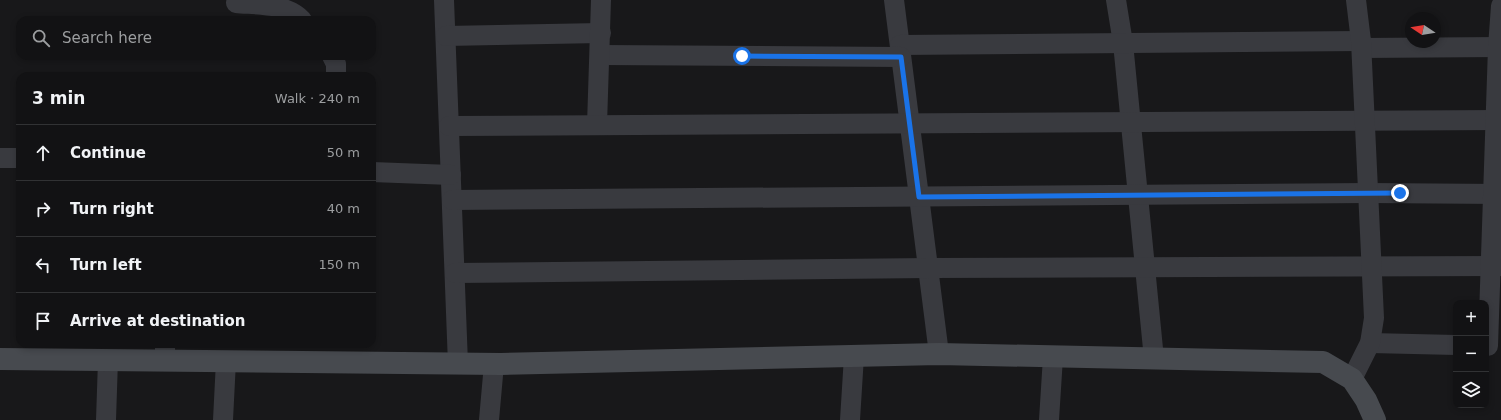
<!DOCTYPE html>
<html lang="en">
<head>
<meta charset="utf-8">
<style>
	:root { --surface:#121214; --page:#1b1b1d; --text:#f1f3f6; --muted:#9c9ea0; --line:#313234 }
	body { margin:0; font-family:"DejaVu Sans",sans-serif; background:var(--page); color:var(--text) }
	.controls { position:absolute; right:12px; bottom:12px; display:grid; overflow:hidden; border-radius:8px; box-shadow:0 2px 6px #0003 }
	.controls button { width:36px; height:36px; display:grid; place-items:center; padding:0; border:0; border-bottom:1px solid var(--line); background:var(--surface); color:var(--text); font:20px sans-serif }
	.compass { position:absolute; left:1405px; top:12px; width:36px; height:36px; border-radius:50%; background:var(--surface); box-shadow:0 2px 6px #0003; rotate:282deg }
	.stop { position:absolute; width:12px; height:12px; margin:-9px; border:3px solid #1a73e8; border-radius:50%; background:#fff }
	.stop.end { background:#1a73e8; border-color:#fff; box-shadow:0 1px 4px #0008 }
	.list { margin:0; padding:0; list-style:none }
	h2 { display:flex; justify-content:space-between; align-items:center; height:52px; margin:0; padding:0 16px; font-size:17px }
	h2 small { font-size:13px; font-weight:400; color:var(--muted) }
	.list li { display:grid; grid-template-columns:26px 1fr auto; gap:12px; align-items:center; box-sizing:border-box; height:56px; padding:0 16px; border-top:1px solid var(--line) }
	.list b { display:block; font-size:15px; white-space:nowrap }
	.list em { font-size:13px; font-style:normal; color:var(--muted) }
	.icon { flex:none; width:22px; height:22px; fill:none; stroke:currentColor; stroke-width:2; stroke-linecap:round; stroke-linejoin:round }
	.map { position:relative; flex:none; width:1501px; height:420px; overflow:hidden }
	.search { position:absolute; background:var(--surface); box-shadow:0 2px 6px #0003; left:16px; top:16px; width:360px; height:44px; display:flex; align-items:center; gap:10px; box-sizing:border-box; padding:0 14px; border-radius:12px; color:var(--muted); font-size:15px }
	.panel { position:absolute; background:var(--surface); box-shadow:0 2px 6px #0003; left:16px; top:72px; width:360px; height:276px; border-radius:12px }
	.map>svg:first-child { display:block }
	.lines { fill:none; stroke-linecap:round; stroke-linejoin:round }
	.street { stroke:#393a3f; stroke-width:20 }
	.secondary { stroke:#474a4f; stroke-width:22 }
	.route { stroke:#1a73e8; stroke-width:5 }
</style>
</head>
<body>
<div class="map">
<svg width="1501" height="420" viewBox="0 0 1501 420">
	<rect width="100%" height="100%" fill="#18181a"/>
	<g class="lines">
		<g class="street">
			<path d="M444 0 458 364"/>
			<path d="M894 0 939 354"/>
			<path d="M1116 0 1123 43 1154 359"/>
			<path d="M236 3C257 5 286 3 302 20"/>
			<path d="M446 36 601 33"/>
			<path d="M900 45 1361 41"/>
			<path d="M1362 48 1501 47"/>
			<path d="M600 55 901 57"/>
			<path d="M332 56 336 64V76"/>
			<path d="M597 125 601 0"/>
			<path d="M449 126 1501 120"/>
			<path d="M0 158H20"/>
			<path d="M372 172 451 175"/>
			<path d="M452 200 1368 193 1501 194"/>
			<path d="M455 273 929 268 1501 266"/>
			<path d="M1370 343 1456 345"/>
			<path d="M1488 346 1498 47 1501 6"/>
			<path d="M165 361V344"/>
			<path d="M1352 379 1370 343 1374 318 1361 41 1356 0"/>
			<path d="M106 420 108 360"/>
			<path d="M223 420 226 361"/>
			<path d="M489 420 494 364"/>
			<path d="M850 420 854 356"/>
			<path d="M1049 420 1053 357"/>
		</g>
		<path class="secondary" d="M0 359 501 364 939 354 1323 362 1352 379 1366 400 1375 420"/>
	</g>
	<g class="lines">
		<path class="route" d="M742 56 901 57 919 197 1400 193"/>
	</g>
</svg>
<div class="controls">
<button>+</button>
<button>−</button>
<button><svg class="icon" aria-label="layers" viewBox="0 0 24 24"><path d="M12 4l9 5-9 5-9-5zM3 14l9 5 9-5"/></svg></button>
</div>
<svg class="compass" viewBox="-18 -18 36 36"><path d="M0-13l5 13h-10z" fill="#e53935"/><path d="M0 13l5-13h-10z" fill="#9c9ea0"/></svg>
<div class="stop" style="left:742px;top:56px"></div>
<div class="stop end" style="left:1400px;top:193px"></div>
<div class="search"><svg class="icon" aria-label="search" viewBox="0 0 24 24"><circle cx="10" cy="10" r="6"/><path d="M15 15l6 6"/></svg>Search here</div>
<section class="panel">
<h2>3 min<small>Walk · 240 m</small></h2>
<ul class="list">
<li><svg class="icon" aria-label="ahead" viewBox="0 0 24 24"><path d="M12 20V5M6 11l6-6 6 6"/></svg><div><b>Continue</b></div><em>50 m</em></li>
<li><svg class="icon" aria-label="right" viewBox="0 0 24 24"><path d="M7 20v-9h11M14 6l5 5-5 5"/></svg><div><b>Turn right</b></div><em>40 m</em></li>
<li><svg class="icon" aria-label="left" viewBox="0 0 24 24"><path d="M17 20v-9H6M10 6l-5 5 5 5"/></svg><div><b>Turn left</b></div><em>150 m</em></li>
<li><svg class="icon" aria-label="arrive" viewBox="0 0 24 24"><path d="M6 21V4h12l-3 4 3 4H6"/></svg><div><b>Arrive at destination</b></div></li>
</ul>
</section>
</div>
</body>
</html>
